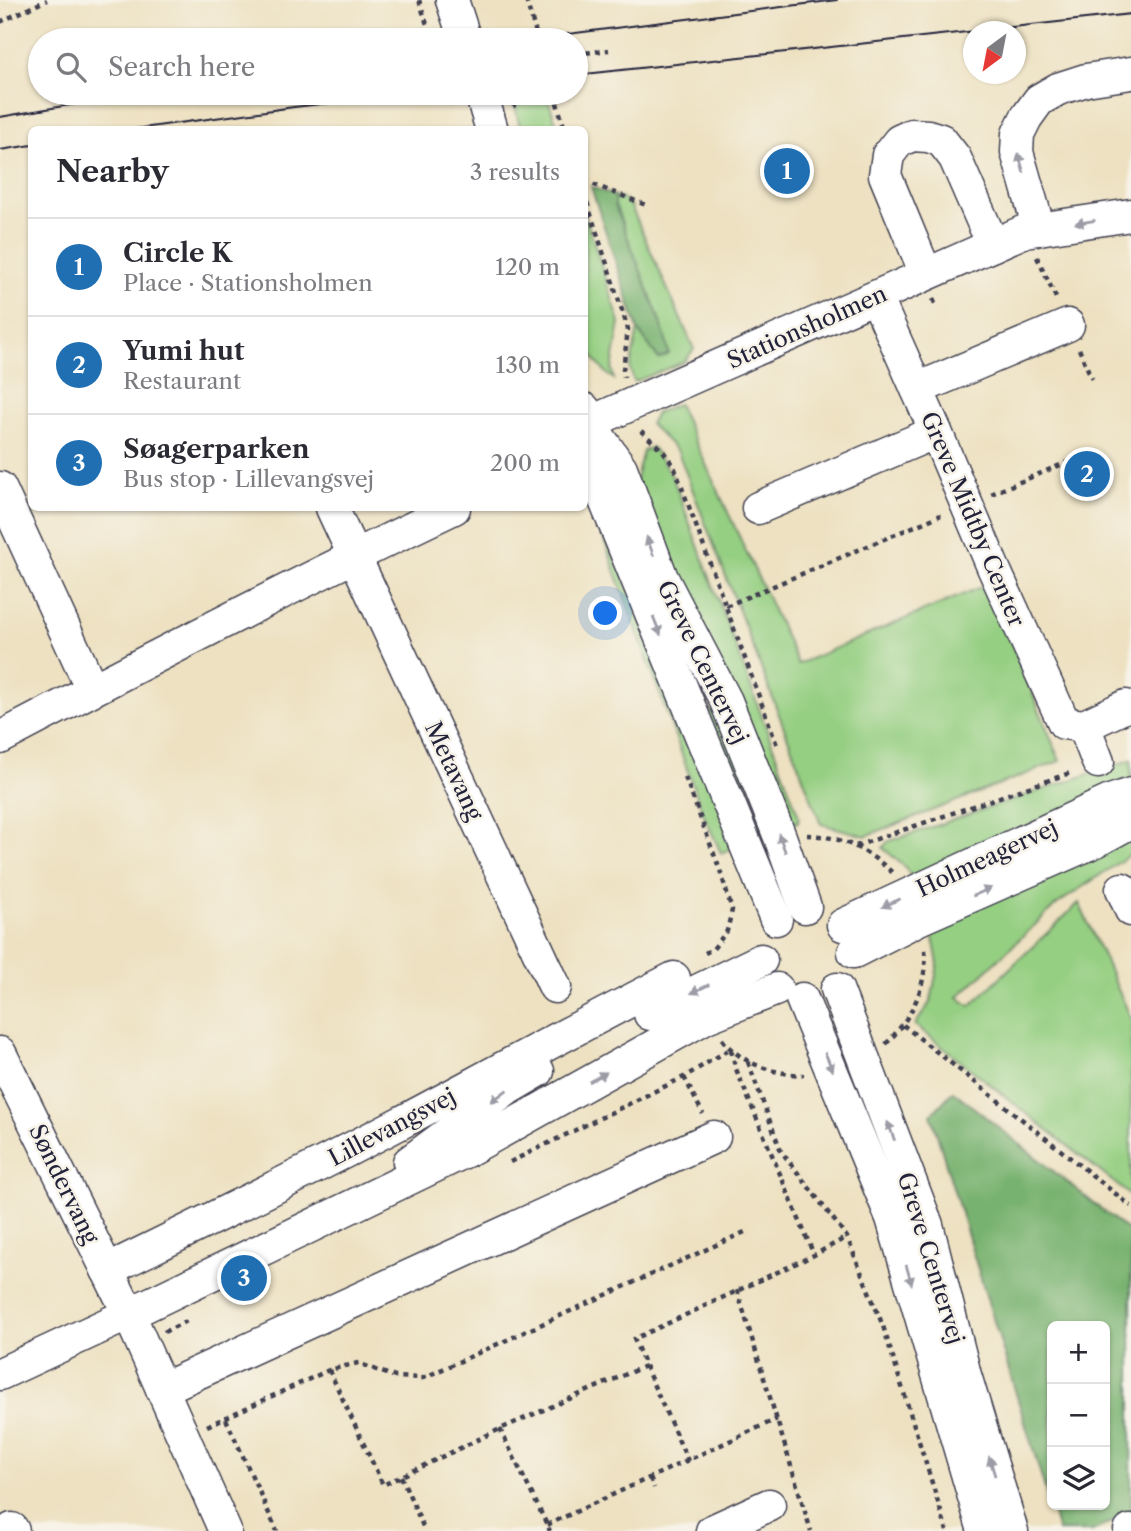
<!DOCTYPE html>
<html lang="en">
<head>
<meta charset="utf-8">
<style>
	:root { --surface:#fff; --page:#f7f7f7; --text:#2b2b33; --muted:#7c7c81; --line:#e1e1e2; --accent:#1f6fb2 }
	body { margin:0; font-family:"Libre Caslon Text",serif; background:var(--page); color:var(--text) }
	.controls { position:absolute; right:21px; bottom:21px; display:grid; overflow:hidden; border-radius:10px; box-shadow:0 2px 5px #0004 }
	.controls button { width:63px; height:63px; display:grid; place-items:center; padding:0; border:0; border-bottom:2px solid var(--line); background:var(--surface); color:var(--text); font:35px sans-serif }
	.compass { position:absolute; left:963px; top:21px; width:63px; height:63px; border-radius:50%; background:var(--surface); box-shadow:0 2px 5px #0004; rotate:212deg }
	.you { position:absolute; left:606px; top:614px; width:24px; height:24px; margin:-18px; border:5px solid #fff; border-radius:50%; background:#1a73e8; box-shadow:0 0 0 10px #1a73e833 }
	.badge { display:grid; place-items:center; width:46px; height:46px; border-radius:50%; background:var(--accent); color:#fff; font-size:23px; font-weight:700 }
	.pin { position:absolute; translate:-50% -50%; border:4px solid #fff; box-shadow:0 2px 7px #0006 }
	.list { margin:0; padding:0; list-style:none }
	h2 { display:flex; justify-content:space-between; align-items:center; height:91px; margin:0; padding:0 28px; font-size:30px }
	h2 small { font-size:23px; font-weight:400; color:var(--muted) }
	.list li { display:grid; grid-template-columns:46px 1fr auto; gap:21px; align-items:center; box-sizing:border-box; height:98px; padding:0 28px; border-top:2px solid var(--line) }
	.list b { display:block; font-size:26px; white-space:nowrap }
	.list p { margin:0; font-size:23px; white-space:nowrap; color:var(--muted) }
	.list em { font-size:23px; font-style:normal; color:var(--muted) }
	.icon { flex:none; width:38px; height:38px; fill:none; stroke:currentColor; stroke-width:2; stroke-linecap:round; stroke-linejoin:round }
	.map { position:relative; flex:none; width:1131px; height:1531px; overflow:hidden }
	.search { position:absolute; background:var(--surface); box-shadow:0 2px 5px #0004; left:28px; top:28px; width:560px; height:77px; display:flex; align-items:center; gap:18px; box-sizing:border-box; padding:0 24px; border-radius:38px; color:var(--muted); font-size:26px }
	.panel { position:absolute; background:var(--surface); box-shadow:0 2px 5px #0004; left:28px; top:126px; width:560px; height:385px; border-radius:10px }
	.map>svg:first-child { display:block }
	.green { fill:#95cf82; stroke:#5c785e; stroke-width:2 }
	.forest { fill:#78b270; stroke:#4d6a56; stroke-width:2; fill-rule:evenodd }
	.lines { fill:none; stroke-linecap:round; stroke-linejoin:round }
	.minor-casing { stroke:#403f4f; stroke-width:35 }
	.path { stroke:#403f4f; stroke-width:4.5; stroke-dasharray:5 5; stroke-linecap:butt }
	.minor { stroke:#fff; stroke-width:32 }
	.tram { stroke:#22223b; stroke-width:2 }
	.oneway { fill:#9c9ca7 }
	.labels { text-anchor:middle; stroke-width:5; stroke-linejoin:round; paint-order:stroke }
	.street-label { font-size:23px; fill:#22223b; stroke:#f7f3e8 }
</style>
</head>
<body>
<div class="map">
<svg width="1131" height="1531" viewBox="0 0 1131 1531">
	<rect width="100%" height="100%" fill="#f7f3e8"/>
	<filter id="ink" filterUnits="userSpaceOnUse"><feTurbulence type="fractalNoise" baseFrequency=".0143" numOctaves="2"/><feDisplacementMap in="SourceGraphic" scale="14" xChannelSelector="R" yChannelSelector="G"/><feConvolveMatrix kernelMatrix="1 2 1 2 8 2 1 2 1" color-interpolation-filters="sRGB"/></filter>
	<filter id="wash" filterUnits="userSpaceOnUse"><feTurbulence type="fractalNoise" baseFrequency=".00686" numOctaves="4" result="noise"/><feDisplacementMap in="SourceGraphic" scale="28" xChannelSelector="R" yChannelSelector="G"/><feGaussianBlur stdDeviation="1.57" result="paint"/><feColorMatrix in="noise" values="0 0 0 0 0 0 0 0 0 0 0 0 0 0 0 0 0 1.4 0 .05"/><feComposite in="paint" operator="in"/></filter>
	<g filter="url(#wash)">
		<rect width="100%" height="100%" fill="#ede1c1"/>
		<g class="green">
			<path d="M518 93H546L558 129H528L527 125 520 127 515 107Z"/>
			<path d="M615 196 629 202 694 349 684 362 634 382 630 368 638 330 659 359 669 354 662 326 615 205Z"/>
			<path d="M584 212 620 323 612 369 614 379C598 368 591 355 585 336Z"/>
			<path d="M678 404 798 664 988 584 1060 761 866 836 821 824 678 452 650 424 656 413Z"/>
			<path d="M652 447 672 476 799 816 798 822 782 828 635 483 643 451Z"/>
			<path d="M587 493 741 845 721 853 703 813Z"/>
			<path d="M720 709 764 827 761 838 753 835 707 716 712 710Z"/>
			<path d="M1131 760V780L914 882 905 867 883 848 887 842Z"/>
			<path d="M1131 830V854L1056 905 958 997 970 1006 1079 903 1131 1018V1196L915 1025 931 1001 938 964 931 926Z"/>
		</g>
		<g class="forest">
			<path d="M591 187 615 196V205L662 326 669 354 659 359 638 330Z"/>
			<path d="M953 1091 1131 1233V1514L1092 1531H1058L931 1115ZM1052 1326H1105V1505H1052Z"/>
		</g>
	</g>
	<g filter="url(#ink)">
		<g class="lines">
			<defs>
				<g id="minor">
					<path d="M452 0 465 40"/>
					<path d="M481 93 492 130"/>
					<path d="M1039 229 1017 152 1018 134 1026 118 1039 100 1058 89 1086 80 1131 73"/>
					<path d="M926 274 885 175 888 155 899 141 912 135 928 136 941 140 955 158 993 245"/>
					<path d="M876 297 936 432 993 567 1064 723 1084 726"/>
					<path d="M917 389 1068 325"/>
					<path d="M584 409 589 423 595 476 776 919"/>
					<path d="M589 423 1025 231 1131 215"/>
					<path d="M592 427 621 468 662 578 726 701 780 837 805 907"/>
					<path d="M0 488 92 689"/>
					<path d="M332 508 555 987"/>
					<path d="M758 508 936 432"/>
					<path d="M1084 726 1126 706"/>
					<path d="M1084 726 1098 762"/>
					<path d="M0 738C150 659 301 581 454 508"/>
					<path d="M1122 889 1131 910"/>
					<path d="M843 925 1110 801 1131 794"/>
					<path d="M854 952 921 918 1098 840 1131 822"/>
					<path d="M837 989 927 1225 965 1375 1012 1531"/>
					<path d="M802 999 892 1218 984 1531"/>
					<path d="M650 1014 761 960"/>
					<path d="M0 1053 129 1314 225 1531"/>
					<path d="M409 1162 509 1088 538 1071"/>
					<path d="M107 1270C205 1222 304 1174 402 1122 492 1074 582 1025 674 978"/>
					<path d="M0 1374 129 1314 468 1150 706 1017 777 989"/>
					<path d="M162 1389 714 1137"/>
					<path d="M12 1529 13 1531"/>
					<path d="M712 1531 769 1505"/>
					<path d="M1130 1531H1131"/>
				</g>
			</defs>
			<use href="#minor" class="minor-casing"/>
			<g class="path">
				<path d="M419 0 432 40"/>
				<path d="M526 0 538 40"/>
				<path d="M0 22 47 0"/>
				<path d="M576 54 609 50"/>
				<path d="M448 93 452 105"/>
				<path d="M554 93 565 130"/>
				<path d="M513 107 522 93"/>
				<path d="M584 181 646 205"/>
				<path d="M584 193 628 329 623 370 624 377"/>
				<path d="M1037 257 1057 300"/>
				<path d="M933 299 937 308"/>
				<path d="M1079 349 1092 379"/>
				<path d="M641 431 663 451 674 466 778 748"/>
				<path d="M991 494 1070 461"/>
				<path d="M726 606 941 515"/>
				<path d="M685 777 720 870 732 910 727 931 713 949 705 953"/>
				<path d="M807 835C842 836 867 850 893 873"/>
				<path d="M856 846 1073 772"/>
				<path d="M903 1025 1131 1206"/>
				<path d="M722 1039C741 1064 774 1074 804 1075"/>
				<path d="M886 1044C905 1024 920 1001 924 973 926 964 925 954 925 945"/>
				<path d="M731 1050 736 1069 814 1255"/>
				<path d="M748 1062 781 1151 847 1237 883 1326 947 1531"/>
				<path d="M684 1077 703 1114"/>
				<path d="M510 1162 684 1077 730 1049"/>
				<path d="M737 1290 811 1531"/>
				<path d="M164 1332 191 1319"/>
				<path d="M645 1366 688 1461"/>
				<path d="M329 1370 383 1485 500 1429 645 1366 634 1339 814 1255 847 1237"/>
				<path d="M226 1419 277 1531"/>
				<path d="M207 1426 329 1370 358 1363 395 1377 423 1378 747 1231"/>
				<path d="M500 1429 550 1531"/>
				<path d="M401 1476 425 1531"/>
				<path d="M650 1478 654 1488"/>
				<path d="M547 1525 777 1419"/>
			</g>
			<use href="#minor" class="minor"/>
			<g class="tram">
				<path d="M520 40 837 0"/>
				<path d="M576 75 1131 14"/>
				<path d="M0 117 139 93"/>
				<path d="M128 130 294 107 418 93"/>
				<path d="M0 150 32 145"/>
			</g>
		</g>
		<defs><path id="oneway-solid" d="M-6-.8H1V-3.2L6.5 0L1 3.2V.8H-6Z" transform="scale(1.75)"/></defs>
		<g class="oneway">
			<use href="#oneway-solid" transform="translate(1021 163) rotate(-106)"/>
			<use href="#oneway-solid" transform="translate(1085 222) rotate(171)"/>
			<use href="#oneway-solid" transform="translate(650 546) rotate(-110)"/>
			<use href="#oneway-solid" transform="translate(657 626) rotate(68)"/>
			<use href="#oneway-solid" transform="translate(782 843) rotate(-110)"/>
			<use href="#oneway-solid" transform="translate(982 892) rotate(-24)"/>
			<use href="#oneway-solid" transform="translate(891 903) rotate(156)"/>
			<use href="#oneway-solid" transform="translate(700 989) rotate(154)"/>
			<use href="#oneway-solid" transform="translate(829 1062) rotate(67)"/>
			<use href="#oneway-solid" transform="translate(598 1077) rotate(-29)"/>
			<use href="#oneway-solid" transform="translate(499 1096) rotate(143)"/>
			<use href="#oneway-solid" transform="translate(891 1131) rotate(-111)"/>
			<use href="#oneway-solid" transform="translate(909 1275) rotate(74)"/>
			<use href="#oneway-solid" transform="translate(992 1466) rotate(-107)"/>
		</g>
	</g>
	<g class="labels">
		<g class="street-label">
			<text transform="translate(807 327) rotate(-24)" y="8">Stationsholmen</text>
			<text transform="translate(973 519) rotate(67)" y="8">Greve Midtby Center</text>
			<text transform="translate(703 662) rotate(64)" y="8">Greve Centervej</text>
			<text transform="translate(454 771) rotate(65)" y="8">Metavang</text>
			<text transform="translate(987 858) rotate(-25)" y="8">Holmeagervej</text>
			<text transform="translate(392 1127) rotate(-28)" y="8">Lillevangsvej</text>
			<text transform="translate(64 1184) rotate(64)" y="8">Søndervang</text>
			<text transform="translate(931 1258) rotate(73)" y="8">Greve Centervej</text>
		</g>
	</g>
</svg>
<div class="controls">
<button>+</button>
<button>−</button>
<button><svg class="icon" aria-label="layers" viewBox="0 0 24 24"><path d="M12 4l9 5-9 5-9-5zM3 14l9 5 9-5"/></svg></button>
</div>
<svg class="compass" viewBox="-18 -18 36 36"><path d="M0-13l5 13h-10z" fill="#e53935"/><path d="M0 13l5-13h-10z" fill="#7c7c81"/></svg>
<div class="you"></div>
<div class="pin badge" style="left:787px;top:171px">1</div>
<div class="pin badge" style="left:1087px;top:474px">2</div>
<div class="pin badge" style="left:244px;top:1278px">3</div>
<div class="search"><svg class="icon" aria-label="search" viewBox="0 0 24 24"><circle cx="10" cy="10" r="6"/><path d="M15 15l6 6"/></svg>Search here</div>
<section class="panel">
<h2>Nearby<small>3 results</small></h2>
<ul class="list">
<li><span class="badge">1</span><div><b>Circle K</b><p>Place · Stationsholmen</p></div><em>120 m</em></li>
<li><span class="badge">2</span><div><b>Yumi hut</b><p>Restaurant</p></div><em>130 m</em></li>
<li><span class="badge">3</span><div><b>Søagerparken</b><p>Bus stop · Lillevangsvej</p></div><em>200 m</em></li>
</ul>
</section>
</div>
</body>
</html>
